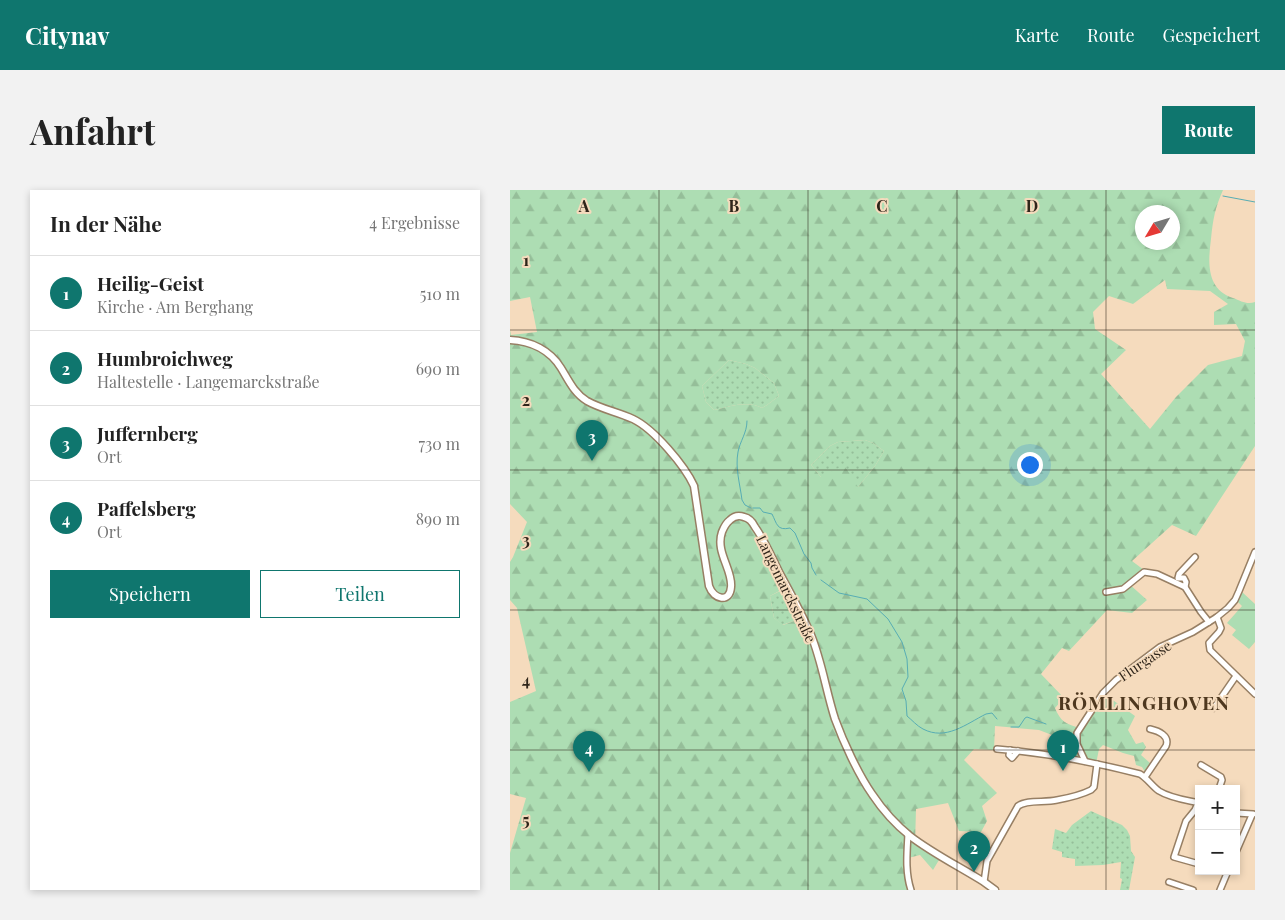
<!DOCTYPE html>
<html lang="de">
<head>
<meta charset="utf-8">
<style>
	:root { --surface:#fff; --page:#f2f2f2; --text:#222; --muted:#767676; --line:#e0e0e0; --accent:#0f766e }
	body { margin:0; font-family:"Playfair Display",serif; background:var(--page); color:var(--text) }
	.controls { position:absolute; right:15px; bottom:15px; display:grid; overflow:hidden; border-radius:0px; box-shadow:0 2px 8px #0003 }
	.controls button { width:45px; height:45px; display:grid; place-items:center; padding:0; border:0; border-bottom:1px solid var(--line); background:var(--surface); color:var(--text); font:25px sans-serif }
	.compass { position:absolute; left:625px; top:15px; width:45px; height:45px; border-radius:50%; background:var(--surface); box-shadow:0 2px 8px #0003; rotate:232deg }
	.you { position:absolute; left:519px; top:274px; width:18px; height:18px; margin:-12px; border:4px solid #fff; border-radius:50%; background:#1a73e8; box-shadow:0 0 0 8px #1a73e833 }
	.badge { display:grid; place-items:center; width:32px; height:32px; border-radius:50%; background:var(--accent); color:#fff; font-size:16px; font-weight:700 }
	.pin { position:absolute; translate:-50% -41px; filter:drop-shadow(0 1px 2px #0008) }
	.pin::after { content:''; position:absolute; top:26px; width:18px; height:15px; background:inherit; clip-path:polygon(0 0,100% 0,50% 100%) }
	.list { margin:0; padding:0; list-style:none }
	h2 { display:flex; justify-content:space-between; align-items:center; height:65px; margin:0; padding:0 20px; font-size:21px }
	h2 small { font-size:16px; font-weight:400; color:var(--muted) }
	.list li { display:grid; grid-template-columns:32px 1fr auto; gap:15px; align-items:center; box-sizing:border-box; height:75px; padding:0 20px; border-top:1px solid var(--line) }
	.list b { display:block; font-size:19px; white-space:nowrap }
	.list p { margin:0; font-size:16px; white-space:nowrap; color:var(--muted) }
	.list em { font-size:16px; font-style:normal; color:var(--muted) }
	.actions { display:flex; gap:10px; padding:15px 20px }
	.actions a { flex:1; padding:11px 0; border:1px solid var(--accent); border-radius:0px; text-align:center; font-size:18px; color:var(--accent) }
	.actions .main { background:var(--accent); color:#fff }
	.map { position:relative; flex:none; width:745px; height:700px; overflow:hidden; border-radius:0px }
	header { display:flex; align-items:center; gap:30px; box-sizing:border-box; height:70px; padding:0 25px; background:var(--accent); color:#fff }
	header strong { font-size:24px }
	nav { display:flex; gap:28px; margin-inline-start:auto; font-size:18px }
	.intro { display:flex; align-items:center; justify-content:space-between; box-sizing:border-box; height:120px; padding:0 30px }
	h1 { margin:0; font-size:35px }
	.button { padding:12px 22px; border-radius:0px; background:var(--accent); color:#fff; font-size:18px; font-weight:700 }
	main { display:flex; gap:30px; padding:0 30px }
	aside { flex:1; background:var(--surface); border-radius:0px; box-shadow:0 2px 8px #0003 }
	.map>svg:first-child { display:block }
	.grass { fill:url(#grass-dots) }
	.forest { fill:url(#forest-firs); fill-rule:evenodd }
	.pitch { fill:#adddb3 }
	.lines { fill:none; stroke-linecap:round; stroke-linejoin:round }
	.stream { stroke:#57adb4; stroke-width:1 }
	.minor-casing { stroke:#977f64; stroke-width:8 }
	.major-casing { stroke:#977f64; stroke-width:9 }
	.minor { stroke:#fff; stroke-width:5 }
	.major { stroke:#fff; stroke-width:6 }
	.grid { fill:none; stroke:#2f251a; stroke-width:1; stroke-opacity:0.55 }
	.labels { text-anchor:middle; stroke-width:4; stroke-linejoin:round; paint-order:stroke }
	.street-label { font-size:14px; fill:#2f251a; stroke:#f5dbbd }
	.district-label { font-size:19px; font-weight:bold; letter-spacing:1px; fill:#4e381f; stroke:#f5dbbd }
	.grid-label { font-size:16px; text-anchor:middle; font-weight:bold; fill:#2f251a; stroke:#f5dbbd; stroke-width:4; stroke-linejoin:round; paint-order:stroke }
</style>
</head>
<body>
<header>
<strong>Citynav</strong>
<nav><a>Karte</a><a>Route</a><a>Gespeichert</a></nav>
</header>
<div class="intro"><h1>Anfahrt</h1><a class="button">Route</a></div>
<main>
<aside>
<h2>In der Nähe<small>4 Ergebnisse</small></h2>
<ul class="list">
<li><span class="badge">1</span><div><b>Heilig-Geist</b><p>Kirche · Am Berghang</p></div><em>510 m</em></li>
<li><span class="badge">2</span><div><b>Humbroichweg</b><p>Haltestelle · Langemarckstraße</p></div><em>690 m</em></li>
<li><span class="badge">3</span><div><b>Juffernberg</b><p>Ort</p></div><em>730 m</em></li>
<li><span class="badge">4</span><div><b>Paffelsberg</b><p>Ort</p></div><em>890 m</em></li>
</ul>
<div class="actions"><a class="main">Speichern</a><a>Teilen</a></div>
</aside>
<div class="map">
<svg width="745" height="700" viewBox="0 0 745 700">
	<defs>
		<pattern id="grass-dots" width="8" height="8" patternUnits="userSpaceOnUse" patternTransform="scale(1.25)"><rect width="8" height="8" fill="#adddb3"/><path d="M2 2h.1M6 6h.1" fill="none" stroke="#95be99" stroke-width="1.8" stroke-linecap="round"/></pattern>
		<pattern id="forest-firs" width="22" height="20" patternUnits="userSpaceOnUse" patternTransform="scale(1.25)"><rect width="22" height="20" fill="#adddb3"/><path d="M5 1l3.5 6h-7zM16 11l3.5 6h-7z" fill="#95be99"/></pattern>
	</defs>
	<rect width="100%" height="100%" fill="#f5dbbd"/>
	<g class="grass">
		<path d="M219 170 236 174 245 178 264 193 269 206 257 215 252 218C237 210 219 217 204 220L196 212 192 196Z"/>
		<path d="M355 250 363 253 374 261 365 276 348 297 311 287 301 275 320 256 328 252Z"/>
		<path d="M274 399 290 429 272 435 264 428 260 406Z"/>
		<path d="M581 621 612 635 617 640 620 646 621 661 625 667 619 700H610L612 689 610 688 611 672 593 675 565 676V669L552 667V662L542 659 545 639 556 643 562 635Z"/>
	</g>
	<path class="forest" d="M0 0H713C705 18 703 29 701 49 698 72 696 99 723 108 731 111 737 115 745 112V256L686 346 662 335 622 371 634 380 618 393 637 410 622 423 597 420 559 461 552 458 531 484 554 508 545 518C551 532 555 533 569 538L593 503 625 526 618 540 626 554 633 552 636 557 631 565 640 573 635 582 632 577 626 575 624 566 613 563 593 555 589 559 586 574 553 566 555 550 529 540 485 536 484 560 464 559 454 570 487 603 472 616 477 631 471 642 449 641 438 613 406 619 405 655 429 670 423 680 410 665 394 669 395 689 397 700H0V663L16 608 0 604V512L26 501 7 418 0 410V372L3 367 17 332 0 314V140L1 145 27 142 20 107 0 111ZM632 22H662V52H632ZM655 90 657 99 700 101 718 114 704 122V135L726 134 735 151 732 166 698 175 666 207 640 239 591 184 616 160 585 139 583 122 599 106 623 114ZM219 170 236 174 245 178 264 193 269 206 257 215 252 218C237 210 219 217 204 220L196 212 192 196ZM355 250 363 253 374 261 365 276 348 297 334 275 311 287 301 275 320 256 328 252ZM273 399 290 429 273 435 264 428 260 406Z"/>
	<path class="pitch" d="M732 402 745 414V452L739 459 722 445 726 440 717 433 732 416 727 411Z"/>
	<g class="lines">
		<g class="stream">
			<path d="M713 6 745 12"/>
			<path d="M237 231C237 243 230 251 228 262 225 278 230 294 232 310L235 315 241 318"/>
			<path d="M243 318H250L253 322 262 324C267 334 267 341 280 338L285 343 294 364 301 373 302 378 306 385"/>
			<path d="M311 390 329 403 357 409 378 429 392 452 397 469 398 487 392 499 396 511 397 526C402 530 407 536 413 539 436 551 456 534 476 524L482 523 487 529"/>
			<path d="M501 537H509L515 528 517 527 536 534"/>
		</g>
		<defs>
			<g id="minor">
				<path d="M675 397 676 392 674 388H668L669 384 685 367"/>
				<path d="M596 402 613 399 634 382 647 384 675 397 691 422 699 432"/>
				<path d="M707 427 711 438 709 442 699 453 700 460 745 504"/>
				<path d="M704 518 726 486"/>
				<path d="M487 559C535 563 583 572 630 584 637 588 642 596 649 601 660 608 676 610 689 613"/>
				<path d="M500 560 499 565 502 568 508 561"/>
				<path d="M575 571 567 554V543L593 503 606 490 650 457 683 442 707 427 718 418 725 410 729 401 745 362"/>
				<path d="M691 575 711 587 712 590 709 599"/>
				<path d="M635 587 656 556C660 546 649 541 640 539"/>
				<path d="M688 613 685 620 676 631 664 667 689 674"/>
				<path d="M726 623 743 624"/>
				<path d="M398 644C397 663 395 682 401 700"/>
				<path d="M726 662 742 625"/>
				<path d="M474 692 477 671 508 616C517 609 535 613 547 610 558 608 571 605 581 600L584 597 587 574"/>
				<path d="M659 692 683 700"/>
				<path d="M710 700 718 681"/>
			</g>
			<path id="major" d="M0 150C21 151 40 160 51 178 59 191 64 203 77 211 91 219 108 222 123 229 144 239 175 276 184 296L199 396C204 410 220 413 221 397 223 380 205 362 212 342 214 337 216 333 220 330 224 326 229 325 234 327 239 328 243 333 245 337 255 351 262 368 270 384 281 404 292 424 301 445 312 472 316 501 325 529 333 551 348 584 362 604 372 619 385 634 400 646 422 663 450 677 474 692L485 700"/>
		</defs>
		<use href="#minor" class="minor-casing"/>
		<use href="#major" class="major-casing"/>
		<use href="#minor" class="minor"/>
		<use href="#major" class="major"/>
	</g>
	<path class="grid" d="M149 0V700M298 0V700M447 0V700M596 0V700M0 140H745M0 280H745M0 420H745M0 560H745"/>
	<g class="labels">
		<g class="street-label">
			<text transform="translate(276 399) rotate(64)" y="5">Langemarckstraße</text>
			<text transform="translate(635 471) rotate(-34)" y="5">Flurgasse</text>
		</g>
		<g class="district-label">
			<text x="634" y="520">RÖMLINGHOVEN</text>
		</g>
	</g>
	<g class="grid-label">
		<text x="74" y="22">A</text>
		<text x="224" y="22">B</text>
		<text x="372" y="22">C</text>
		<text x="522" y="22">D</text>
		<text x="16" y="76">1</text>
		<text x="16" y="216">2</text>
		<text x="16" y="356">3</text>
		<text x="16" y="496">4</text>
		<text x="16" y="636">5</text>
	</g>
</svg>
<div class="controls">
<button>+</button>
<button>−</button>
</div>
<svg class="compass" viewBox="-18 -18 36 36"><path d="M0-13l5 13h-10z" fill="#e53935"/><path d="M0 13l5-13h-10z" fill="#767676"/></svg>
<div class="you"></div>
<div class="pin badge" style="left:553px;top:581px">1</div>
<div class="pin badge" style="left:464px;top:682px">2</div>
<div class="pin badge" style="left:82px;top:271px">3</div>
<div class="pin badge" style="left:79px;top:582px">4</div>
</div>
</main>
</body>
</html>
